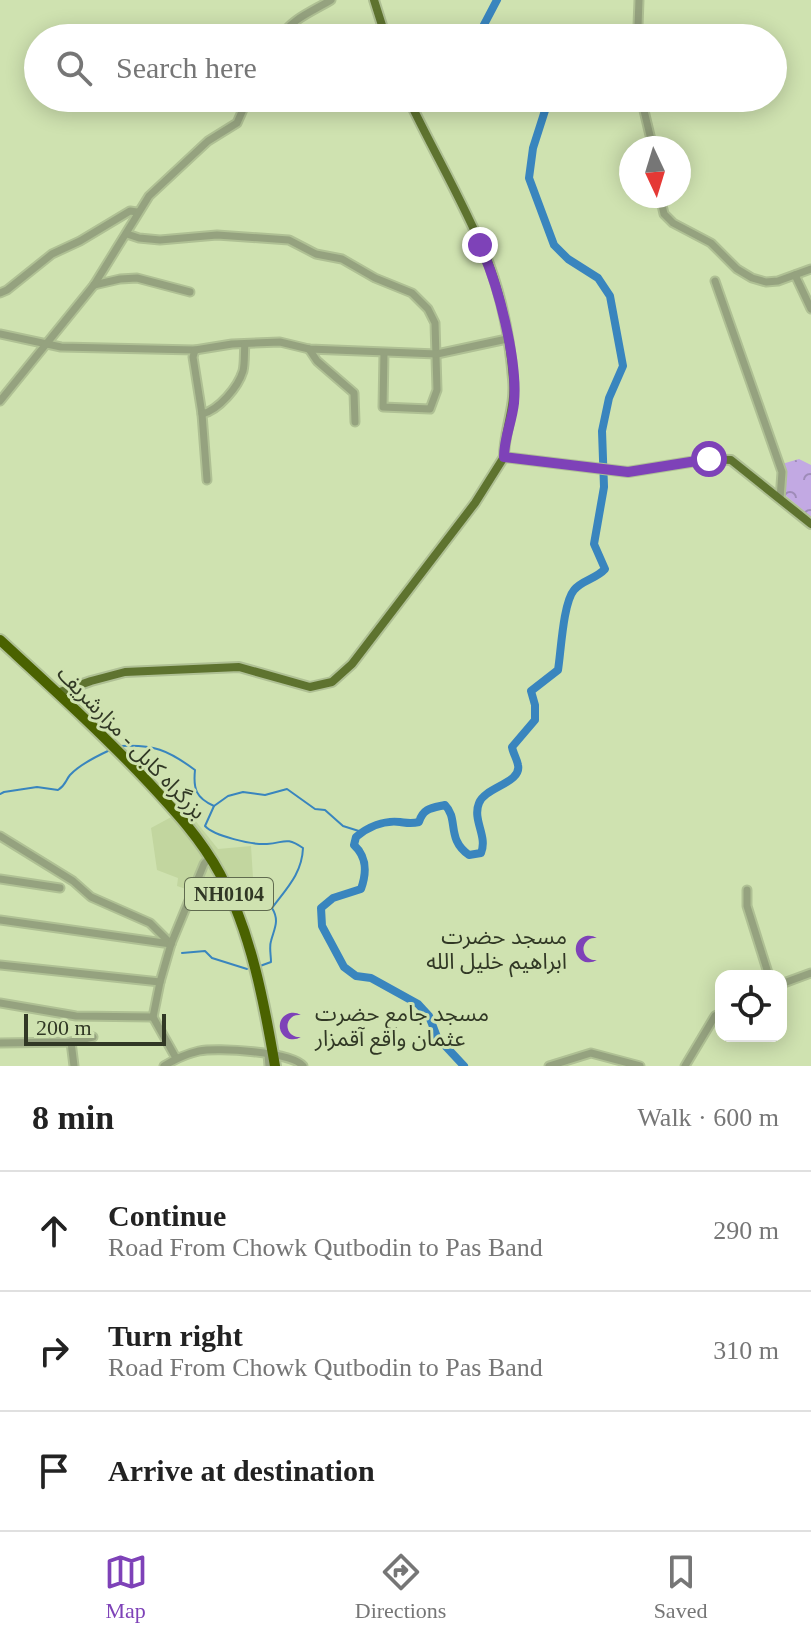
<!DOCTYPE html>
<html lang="en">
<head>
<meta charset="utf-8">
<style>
	:root { --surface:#fff; --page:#f2f2f2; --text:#222; --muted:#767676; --line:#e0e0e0; --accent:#7e42b8 }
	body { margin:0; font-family:"Times New Roman","Noto Sans Arabic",serif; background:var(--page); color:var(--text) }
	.controls { position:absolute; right:24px; bottom:24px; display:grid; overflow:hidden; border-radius:16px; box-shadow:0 4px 20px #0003 }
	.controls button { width:72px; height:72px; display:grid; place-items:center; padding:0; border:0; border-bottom:2px solid var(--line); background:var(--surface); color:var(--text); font:40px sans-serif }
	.compass { position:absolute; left:619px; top:136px; width:72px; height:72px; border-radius:50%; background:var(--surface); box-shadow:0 4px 20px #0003; rotate:176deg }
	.scale { position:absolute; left:24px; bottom:20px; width:142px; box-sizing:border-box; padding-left:8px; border:4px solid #313825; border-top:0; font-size:22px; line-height:28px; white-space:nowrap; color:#313825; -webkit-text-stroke:6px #cfe2b0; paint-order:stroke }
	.stop { position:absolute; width:24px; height:24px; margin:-18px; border:6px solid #7e42b8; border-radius:50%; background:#fff }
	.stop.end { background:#7e42b8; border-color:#fff; box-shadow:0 2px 8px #0008 }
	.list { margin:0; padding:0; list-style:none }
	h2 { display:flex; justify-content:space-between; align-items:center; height:104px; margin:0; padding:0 32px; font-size:34px }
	h2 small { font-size:26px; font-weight:400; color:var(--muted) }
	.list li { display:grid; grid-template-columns:52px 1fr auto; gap:24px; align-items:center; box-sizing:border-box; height:120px; padding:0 32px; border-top:2px solid var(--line) }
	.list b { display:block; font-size:30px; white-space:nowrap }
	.list p { margin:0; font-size:26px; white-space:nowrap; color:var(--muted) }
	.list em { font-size:26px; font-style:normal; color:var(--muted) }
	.icon { flex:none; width:44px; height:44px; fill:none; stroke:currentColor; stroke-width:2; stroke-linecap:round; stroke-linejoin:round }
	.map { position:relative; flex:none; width:811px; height:1066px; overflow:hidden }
	.search { position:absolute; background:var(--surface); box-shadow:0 4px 20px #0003; left:24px; right:24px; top:24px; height:88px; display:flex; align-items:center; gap:20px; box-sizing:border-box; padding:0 28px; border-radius:44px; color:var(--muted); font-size:30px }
	.sheet { height:464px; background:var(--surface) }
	nav { display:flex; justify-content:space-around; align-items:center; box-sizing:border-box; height:112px; border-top:2px solid var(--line); background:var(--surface); font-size:22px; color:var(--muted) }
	nav a { display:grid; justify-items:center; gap:4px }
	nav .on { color:var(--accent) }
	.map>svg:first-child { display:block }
	.built { fill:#c2d69f }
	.forest { fill:url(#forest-crowns) }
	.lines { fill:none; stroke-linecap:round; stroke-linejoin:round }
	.stream { stroke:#3985be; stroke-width:2 }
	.river { stroke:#3985be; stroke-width:8 }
	.minor-casing { stroke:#afc094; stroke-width:11 }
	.major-casing { stroke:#afc094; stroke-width:12 }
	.highway-casing { stroke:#afc094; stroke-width:14 }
	.minor { stroke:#95a27f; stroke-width:7 }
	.major { stroke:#5e732f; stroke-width:8 }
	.highway { stroke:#4a6200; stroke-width:10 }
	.route { stroke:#7e42b8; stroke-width:10 }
	.labels { text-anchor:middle; stroke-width:6; stroke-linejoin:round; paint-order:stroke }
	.shield { fill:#cfe2b0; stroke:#606b4f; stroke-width:2 }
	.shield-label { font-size:20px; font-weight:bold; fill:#313825 }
	.street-label { font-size:22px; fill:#313825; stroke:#cfe2b0 }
	.poi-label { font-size:22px; fill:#313825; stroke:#cfe2b0; text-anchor:end }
</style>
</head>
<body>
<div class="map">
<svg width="811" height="1066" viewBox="0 0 811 1066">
	<defs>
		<pattern id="forest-crowns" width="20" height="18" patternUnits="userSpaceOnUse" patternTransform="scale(2)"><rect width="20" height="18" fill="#c2a9e3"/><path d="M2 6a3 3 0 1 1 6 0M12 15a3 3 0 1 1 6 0" fill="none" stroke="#9e8bb8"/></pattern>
	</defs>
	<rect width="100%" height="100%" fill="#cfe2b0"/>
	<path class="built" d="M186 809 218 849 251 846 254 894 244 895 245 909 224 911 197 900 198 893 177 886 178 878 157 870 151 828Z"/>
	<path class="forest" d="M799 459 811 465V517L780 491 782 464Z"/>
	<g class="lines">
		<g class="stream">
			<path d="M120 746C153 744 168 750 195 770 193 789 196 798 214 806L228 796 243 792 265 795 287 789 315 809 325 810 343 826 362 832"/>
			<path d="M0 794 4 792 37 787 58 790C66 785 65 781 70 775 80 764 97 756 110 750"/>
			<path d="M214 806 205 826C214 836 252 845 267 844 285 843 285 836 303 848 302 874 286 889 272 908 280 921 274 929 271 941 269 947 271 955 271 962L260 966"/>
			<path d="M182 953 205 951 212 958 247 969"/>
		</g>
		<g class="river">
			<path d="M477 38 497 0"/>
			<path d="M464 1066 437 1037 429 1016 418 1004 371 978 356 976 344 967 322 926 321 908 333 898 361 889C367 872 367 857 354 845L356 837C368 827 384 820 400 822 408 823 411 824 419 822 423 808 432 808 445 805 459 819 446 839 469 855L481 853C488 836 472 820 479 803 485 787 522 783 518 765 517 759 513 753 512 747L535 720V705L531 691 558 670C561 652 563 603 574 590 582 580 596 579 605 569L594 544 604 487 602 431 609 398 623 366 610 296 598 278 568 259 554 245 529 178 533 148 549 98"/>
		</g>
		<defs>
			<g id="minor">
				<path d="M280 38C291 19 313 11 331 0"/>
				<path d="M633 38 638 26 639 0"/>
				<path d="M641 98 653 148"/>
				<path d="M660 196 664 214 673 223 711 243 737 269 752 278 766 282 778 281 811 269"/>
				<path d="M127 234 139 238 160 240 217 235 289 240 316 254 342 259 375 278 412 293 428 309 435 323 437 390 430 409 383 407 384 353"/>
				<path d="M795 275 811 309"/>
				<path d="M715 281 782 472 780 499"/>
				<path d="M94 285 120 279 137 278 190 292"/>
				<path d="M0 293 7 290 52 254 80 241 130 211 137 212"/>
				<path d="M0 334 61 347 195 350 232 344 280 342 309 349 437 354 507 339"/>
				<path d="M309 349 317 361 354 393 355 422"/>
				<path d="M195 350 193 357 202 414 207 480"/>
				<path d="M0 401 94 285 149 196 208 141 237 123 248 98"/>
				<path d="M202 414C219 410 238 387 243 371 245 363 244 352 245 344"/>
				<path d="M0 836 73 881 91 897 150 923 171 944"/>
				<path d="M0 879 60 888"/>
				<path d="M747 890V906L769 976"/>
				<path d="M0 920 171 944"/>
				<path d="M0 965 160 982"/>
				<path d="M781 984 811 973"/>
				<path d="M0 1003 76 1016 153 1017"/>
				<path d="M71 1042 74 1066"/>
				<path d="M0 1043 71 1042 93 1037"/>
				<path d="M268 1054 269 1066"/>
				<path d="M176 1058 153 1017 160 982 171 944 204 864 210 857"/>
				<path d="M164 1066C175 1059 186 1054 199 1051 217 1047 292 1052 303 1066"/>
				<path d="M549 1066 591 1053 640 1066"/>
				<path d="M685 1066 715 1016 721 1013"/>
			</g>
			<g id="major">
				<path d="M374 0 386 38"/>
				<path d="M408 98C434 153 467 208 489 264 502 299 510 341 513 379 516 407 504 430 504 457L628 472 709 459 731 460 811 524"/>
				<path d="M57 693 91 681 125 672 239 667 310 687 332 682 352 664 475 503 504 457"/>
			</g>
			<path id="highway" d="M0 640C51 687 102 733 149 783 176 812 201 839 220 874 251 932 264 1002 275 1066"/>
		</defs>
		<use href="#minor" class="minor-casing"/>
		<use href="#major" class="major-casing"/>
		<use href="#highway" class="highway-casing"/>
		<use href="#minor" class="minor"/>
		<use href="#major" class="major"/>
		<use href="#highway" class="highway"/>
	</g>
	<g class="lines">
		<path class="route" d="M480 245C498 284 518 360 514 403 512 422 504 438 504 457L628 472 709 459"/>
	</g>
	<defs>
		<symbol id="mosque-bare" viewBox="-9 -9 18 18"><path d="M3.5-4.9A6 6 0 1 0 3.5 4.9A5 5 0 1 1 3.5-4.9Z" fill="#7e42b8" stroke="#cfe2b0" stroke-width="2.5" paint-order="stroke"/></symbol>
	</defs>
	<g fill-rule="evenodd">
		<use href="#mosque-bare" x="569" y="929" width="40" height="40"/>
		<use href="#mosque-bare" x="273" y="1006" width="40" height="40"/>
	</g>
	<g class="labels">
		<rect class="shield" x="185" y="878" width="88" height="32" rx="6"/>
		<g class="shield-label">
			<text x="229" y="901">NH0104</text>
		</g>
		<g class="street-label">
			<text transform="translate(132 742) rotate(46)" y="8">بزرگراه کابل - مزارشریف</text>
		</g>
		<g class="poi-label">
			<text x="567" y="944">مسجد حضرت<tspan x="567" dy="25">ابراهیم خلیل الله</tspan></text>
			<text x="315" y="1021" text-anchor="start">مسجد جامع حضرت<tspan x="315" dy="25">عثمان واقع آقمزار</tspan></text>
		</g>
	</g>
</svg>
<div class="controls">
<button><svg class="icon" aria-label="locate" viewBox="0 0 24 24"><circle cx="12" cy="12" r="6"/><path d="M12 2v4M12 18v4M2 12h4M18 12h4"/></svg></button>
</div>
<svg class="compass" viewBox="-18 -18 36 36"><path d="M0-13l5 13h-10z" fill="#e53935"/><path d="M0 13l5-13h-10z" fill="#767676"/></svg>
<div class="scale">200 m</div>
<div class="stop" style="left:709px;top:459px"></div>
<div class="stop end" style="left:480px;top:245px"></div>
<div class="search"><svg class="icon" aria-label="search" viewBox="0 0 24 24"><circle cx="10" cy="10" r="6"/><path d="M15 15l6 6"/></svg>Search here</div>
</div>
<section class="sheet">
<h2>8 min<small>Walk · 600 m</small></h2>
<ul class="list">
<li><svg class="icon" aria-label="ahead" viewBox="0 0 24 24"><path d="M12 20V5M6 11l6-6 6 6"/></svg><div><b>Continue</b><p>Road From Chowk Qutbodin to Pas Band</p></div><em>290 m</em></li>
<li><svg class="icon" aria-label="right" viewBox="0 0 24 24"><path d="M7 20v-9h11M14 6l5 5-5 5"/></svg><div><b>Turn right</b><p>Road From Chowk Qutbodin to Pas Band</p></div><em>310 m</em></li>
<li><svg class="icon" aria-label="arrive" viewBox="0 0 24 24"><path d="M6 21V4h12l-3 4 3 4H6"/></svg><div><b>Arrive at destination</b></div></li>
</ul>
</section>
<nav>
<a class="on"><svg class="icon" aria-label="map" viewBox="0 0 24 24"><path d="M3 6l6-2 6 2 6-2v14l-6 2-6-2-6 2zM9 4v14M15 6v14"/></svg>Map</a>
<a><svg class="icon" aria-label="directions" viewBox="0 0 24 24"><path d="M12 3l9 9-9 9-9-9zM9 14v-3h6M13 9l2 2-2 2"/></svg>Directions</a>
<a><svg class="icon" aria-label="saved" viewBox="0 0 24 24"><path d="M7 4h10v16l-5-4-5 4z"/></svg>Saved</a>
</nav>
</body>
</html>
